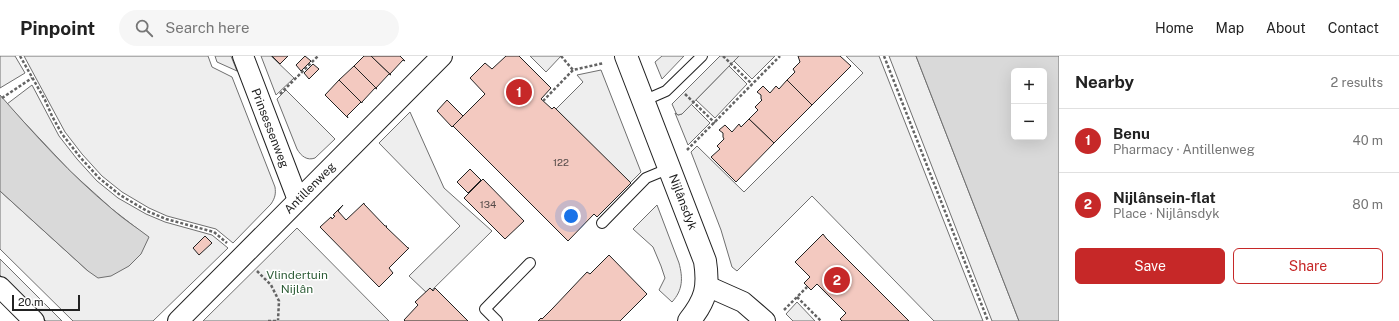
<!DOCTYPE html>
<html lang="en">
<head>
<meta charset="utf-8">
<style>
	:root { --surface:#fff; --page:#f6f6f6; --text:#222; --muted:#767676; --line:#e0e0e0; --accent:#c62828 }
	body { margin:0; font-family:"Public Sans",sans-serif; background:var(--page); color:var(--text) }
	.controls { position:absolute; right:12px; top:12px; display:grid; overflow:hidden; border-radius:6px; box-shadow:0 4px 16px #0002 }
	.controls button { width:36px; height:36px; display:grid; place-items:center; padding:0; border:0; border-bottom:1px solid var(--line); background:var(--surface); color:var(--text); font:20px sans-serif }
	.scale { position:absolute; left:12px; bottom:10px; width:68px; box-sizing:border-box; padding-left:4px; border:2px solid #222; border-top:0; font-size:11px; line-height:14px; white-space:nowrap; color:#222; -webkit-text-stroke:3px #fff; paint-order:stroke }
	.you { position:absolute; left:571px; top:160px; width:14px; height:14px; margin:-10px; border:3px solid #fff; border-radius:50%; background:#1a73e8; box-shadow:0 0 0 6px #1a73e833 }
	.badge { display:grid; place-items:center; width:26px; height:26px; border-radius:50%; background:var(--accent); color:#fff; font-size:13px; font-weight:700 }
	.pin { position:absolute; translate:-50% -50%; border:2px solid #fff; box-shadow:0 1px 4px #0006 }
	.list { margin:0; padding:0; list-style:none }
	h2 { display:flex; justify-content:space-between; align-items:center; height:52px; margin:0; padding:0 16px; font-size:17px }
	h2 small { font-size:13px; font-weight:400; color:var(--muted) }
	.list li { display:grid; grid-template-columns:26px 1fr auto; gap:12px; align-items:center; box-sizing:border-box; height:64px; padding:0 16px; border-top:1px solid var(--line) }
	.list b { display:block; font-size:15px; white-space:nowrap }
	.list p { margin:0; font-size:13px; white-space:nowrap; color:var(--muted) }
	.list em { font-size:13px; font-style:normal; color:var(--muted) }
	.actions { display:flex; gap:8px; padding:12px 16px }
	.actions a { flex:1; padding:9px 0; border:1px solid var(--accent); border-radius:6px; text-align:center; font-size:14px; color:var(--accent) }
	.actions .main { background:var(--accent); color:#fff }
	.icon { flex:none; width:22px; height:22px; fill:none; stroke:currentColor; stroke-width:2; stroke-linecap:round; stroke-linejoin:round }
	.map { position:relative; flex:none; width:1059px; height:265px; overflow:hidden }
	header { display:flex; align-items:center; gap:24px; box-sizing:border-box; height:56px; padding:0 20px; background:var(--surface); border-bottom:1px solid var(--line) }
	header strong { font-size:19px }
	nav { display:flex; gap:22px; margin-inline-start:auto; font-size:14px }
	.search { width:280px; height:36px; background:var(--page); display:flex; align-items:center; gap:10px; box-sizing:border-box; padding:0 14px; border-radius:22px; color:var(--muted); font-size:15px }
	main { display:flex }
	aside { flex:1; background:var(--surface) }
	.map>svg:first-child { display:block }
	.green { fill:#eee; stroke:#6f6f6f }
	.parking { fill:#ededed; stroke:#6f6f6f }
	.water { fill:#d9d9d9; stroke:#6f6f6f; fill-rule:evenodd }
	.building { fill:#f3c9c0; stroke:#222 }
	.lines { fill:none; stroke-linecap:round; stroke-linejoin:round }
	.service-casing { stroke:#222; stroke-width:12 }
	.minor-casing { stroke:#222; stroke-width:22 }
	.tertiary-casing { stroke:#222; stroke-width:24 }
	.path { stroke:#646464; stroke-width:2.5; stroke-dasharray:3 2; stroke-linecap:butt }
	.service { stroke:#fff; stroke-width:10 }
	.minor { stroke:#fff; stroke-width:20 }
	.tertiary { stroke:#fff; stroke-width:22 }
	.labels { text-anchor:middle; stroke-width:3; stroke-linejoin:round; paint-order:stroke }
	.number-label { font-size:10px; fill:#564c4a }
	.street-label { font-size:12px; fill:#222; stroke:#fff }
	.park-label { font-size:12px; fill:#2f5e38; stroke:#fff }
</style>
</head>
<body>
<header>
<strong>Pinpoint</strong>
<div class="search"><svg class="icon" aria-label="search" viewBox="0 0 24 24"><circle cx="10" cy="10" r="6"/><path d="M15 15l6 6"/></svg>Search here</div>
<nav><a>Home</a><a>Map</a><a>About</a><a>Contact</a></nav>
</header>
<main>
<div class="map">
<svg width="1059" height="265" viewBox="0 0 1059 265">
	<rect width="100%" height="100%" fill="#fff"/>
	<g class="green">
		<path d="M0 0H15L25 17 0 32Z"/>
		<path d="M24 0H208L212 11 232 21 275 131C276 138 275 142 271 148L233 187 216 173 167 160 149 152 122 136 102 120 82 98 65 76Z"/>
		<path d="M261 0H271L294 22 276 39Z"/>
		<path d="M739 0H775L752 23 734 5Z"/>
		<path d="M846 0H879L983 265H934L812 140 737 215 732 211 721 174 691 96 697 90 744 136 863 17Z"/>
		<path d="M889 0H916L1019 265H992Z"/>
		<path d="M729 10 747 28 715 62 696 44Z"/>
		<path d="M601 14 641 116 630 127 556 53 583 26 577 19Z"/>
		<path d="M32 29 59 80 77 103 97 125 118 142 146 158 165 166 212 179 228 192 153 265H73L0 193V135L88 215 148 181 112 153 71 116 7 48Z"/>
		<path d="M286 34 335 83 315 102C307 105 301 100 297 93L277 43Z"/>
		<path d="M691 48 710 67 688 89 675 57 678 59 682 58Z"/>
		<path d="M410 56 444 132 492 175 428 238 409 220 460 170 379 87Z"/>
		<path d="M657 149 679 207C683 222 683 234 672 246L659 234 665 222 661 210 653 191 633 173Z"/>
		<path d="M297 172 389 265H203Z"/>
		<path d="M0 203 62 265H46L0 219Z"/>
		<path d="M797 246 815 265H793L786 258Z"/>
	</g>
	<g class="parking">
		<path d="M215 0H231L237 15 217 6Z"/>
		<path d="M530 0H561L546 16Z"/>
		<path d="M662 0H684L662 23 655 6Z"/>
		<path d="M720 0H739L682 58 678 59 676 57 672 48Z"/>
	</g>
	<g class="water">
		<path d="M916 0H1059V265H1019ZM1014 15H1044V81H1014Z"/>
		<path d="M0 39C35 79 71 119 112 153 123 163 136 171 149 181L141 198 129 210 111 220 98 222 88 215 0 135Z"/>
	</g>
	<g class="building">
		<path d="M272 0H288L280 8Z"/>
		<path d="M305 0 311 5 301 15 296 9Z"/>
		<path d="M364 0H371L391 19 389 18 376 32 377 33 354 10Z"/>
		<path d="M371 0H400L405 5 403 4 390 18 391 19Z"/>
		<path d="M506 0H519L551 32 541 43 552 53 554 51 631 127 597 161 594 158 568 185 453 70 485 38 470 22 485 7 492 13Z"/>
		<path d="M798 0H840L851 10 812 49 787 24 795 16 793 13 800 6Z"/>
		<path d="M313 8 319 13 309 23 304 17Z"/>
		<path d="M354 10 377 33 375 32 362 46V47L339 24Z"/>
		<path d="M339 24 362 47 361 46 347 60 348 62 325 39Z"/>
		<path d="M787 24 812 49 774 87 749 63 758 54 755 51 762 44 761 43V39L757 36 763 30 770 37 776 30 779 33Z"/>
		<path d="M447 44 463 60 452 71 437 55Z"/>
		<path d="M749 63 774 87 736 126 711 101 720 93 717 90 724 83 723 81V77L719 74 725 69 732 76 739 68 741 71Z"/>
		<path d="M470 113 481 124 468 137 457 126Z"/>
		<path d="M483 123 524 165 505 183 464 142Z"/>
		<path d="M364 147V148L385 170H387L386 171 408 192H409L389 212 393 217 379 231 320 171 331 161 332 163 335 160 333 159 343 149 338 155 346 164Z"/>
		<path d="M823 178 826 182 909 265H842L840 263 846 257 817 228 811 234 804 227 810 221 795 206Z"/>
		<path d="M205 180 212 187 199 199 193 192Z"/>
		<path d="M609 199 647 238 620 265H538L541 262 542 263 553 252 587 216 590 218Z"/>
		<path d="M430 232 433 235 435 232 468 265H405L404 264 418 249 415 246Z"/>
	</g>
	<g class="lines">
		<defs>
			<g id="service">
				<path d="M643 45 666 35 702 0"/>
				<path d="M602 167 646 122 670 112"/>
				<path d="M497 265 485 253 530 207"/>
			</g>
			<g id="minor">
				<path d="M243 0 298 144"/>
				<path d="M707 230 743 246 765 265"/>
				<path d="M0 231 34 265"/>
				<path d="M178 265 442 0"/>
			</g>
			<path id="tertiary" d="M626 0 705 205C709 231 706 244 689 265"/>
		</defs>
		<use href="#service" class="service-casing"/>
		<use href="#minor" class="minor-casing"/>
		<use href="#tertiary" class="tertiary-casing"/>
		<g class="path">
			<path d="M20 0 45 44 52 60 62 78 80 101 99 122 120 139 147 155 166 163 214 176 227 187"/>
			<path d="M561 0 573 14"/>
			<path d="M723 0 752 28"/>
			<path d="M884 0 988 265"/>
			<path d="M280 38 318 0"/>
			<path d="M685 38 715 67"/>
			<path d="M2 42 32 22"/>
			<path d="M543 45 573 14 604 7"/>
			<path d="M687 94 780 0"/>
			<path d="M257 215 271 229 279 245 278 264"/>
			<path d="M797 241 821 265"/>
			<path d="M784 254 807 231"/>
			<path d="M268 265H278"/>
		</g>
		<use href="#service" class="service"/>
		<use href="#minor" class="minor"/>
		<use href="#tertiary" class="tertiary"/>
	</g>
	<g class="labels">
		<g class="number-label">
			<text x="561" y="110">122</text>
			<text x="488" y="152">134</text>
		</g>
		<g class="street-label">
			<text transform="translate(270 72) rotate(69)" y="4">Prinsessenweg</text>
			<text transform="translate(310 132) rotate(-45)" y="4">Antillenweg</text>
			<text transform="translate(683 146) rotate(69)" y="4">Nijlânsdyk</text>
		</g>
		<g class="park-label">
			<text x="297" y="223">Vlindertuin<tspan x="297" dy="14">Nijlân</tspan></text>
		</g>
	</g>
</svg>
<div class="controls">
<button>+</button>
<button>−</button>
</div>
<div class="scale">20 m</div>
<div class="you"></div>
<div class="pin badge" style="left:519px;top:36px">1</div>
<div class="pin badge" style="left:837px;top:224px">2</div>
</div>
<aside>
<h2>Nearby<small>2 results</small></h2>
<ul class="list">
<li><span class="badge">1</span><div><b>Benu</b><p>Pharmacy · Antillenweg</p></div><em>40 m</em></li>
<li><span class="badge">2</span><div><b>Nijlânsein-flat</b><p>Place · Nijlânsdyk</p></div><em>80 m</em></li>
</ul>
<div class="actions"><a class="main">Save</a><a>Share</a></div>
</aside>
</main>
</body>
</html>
